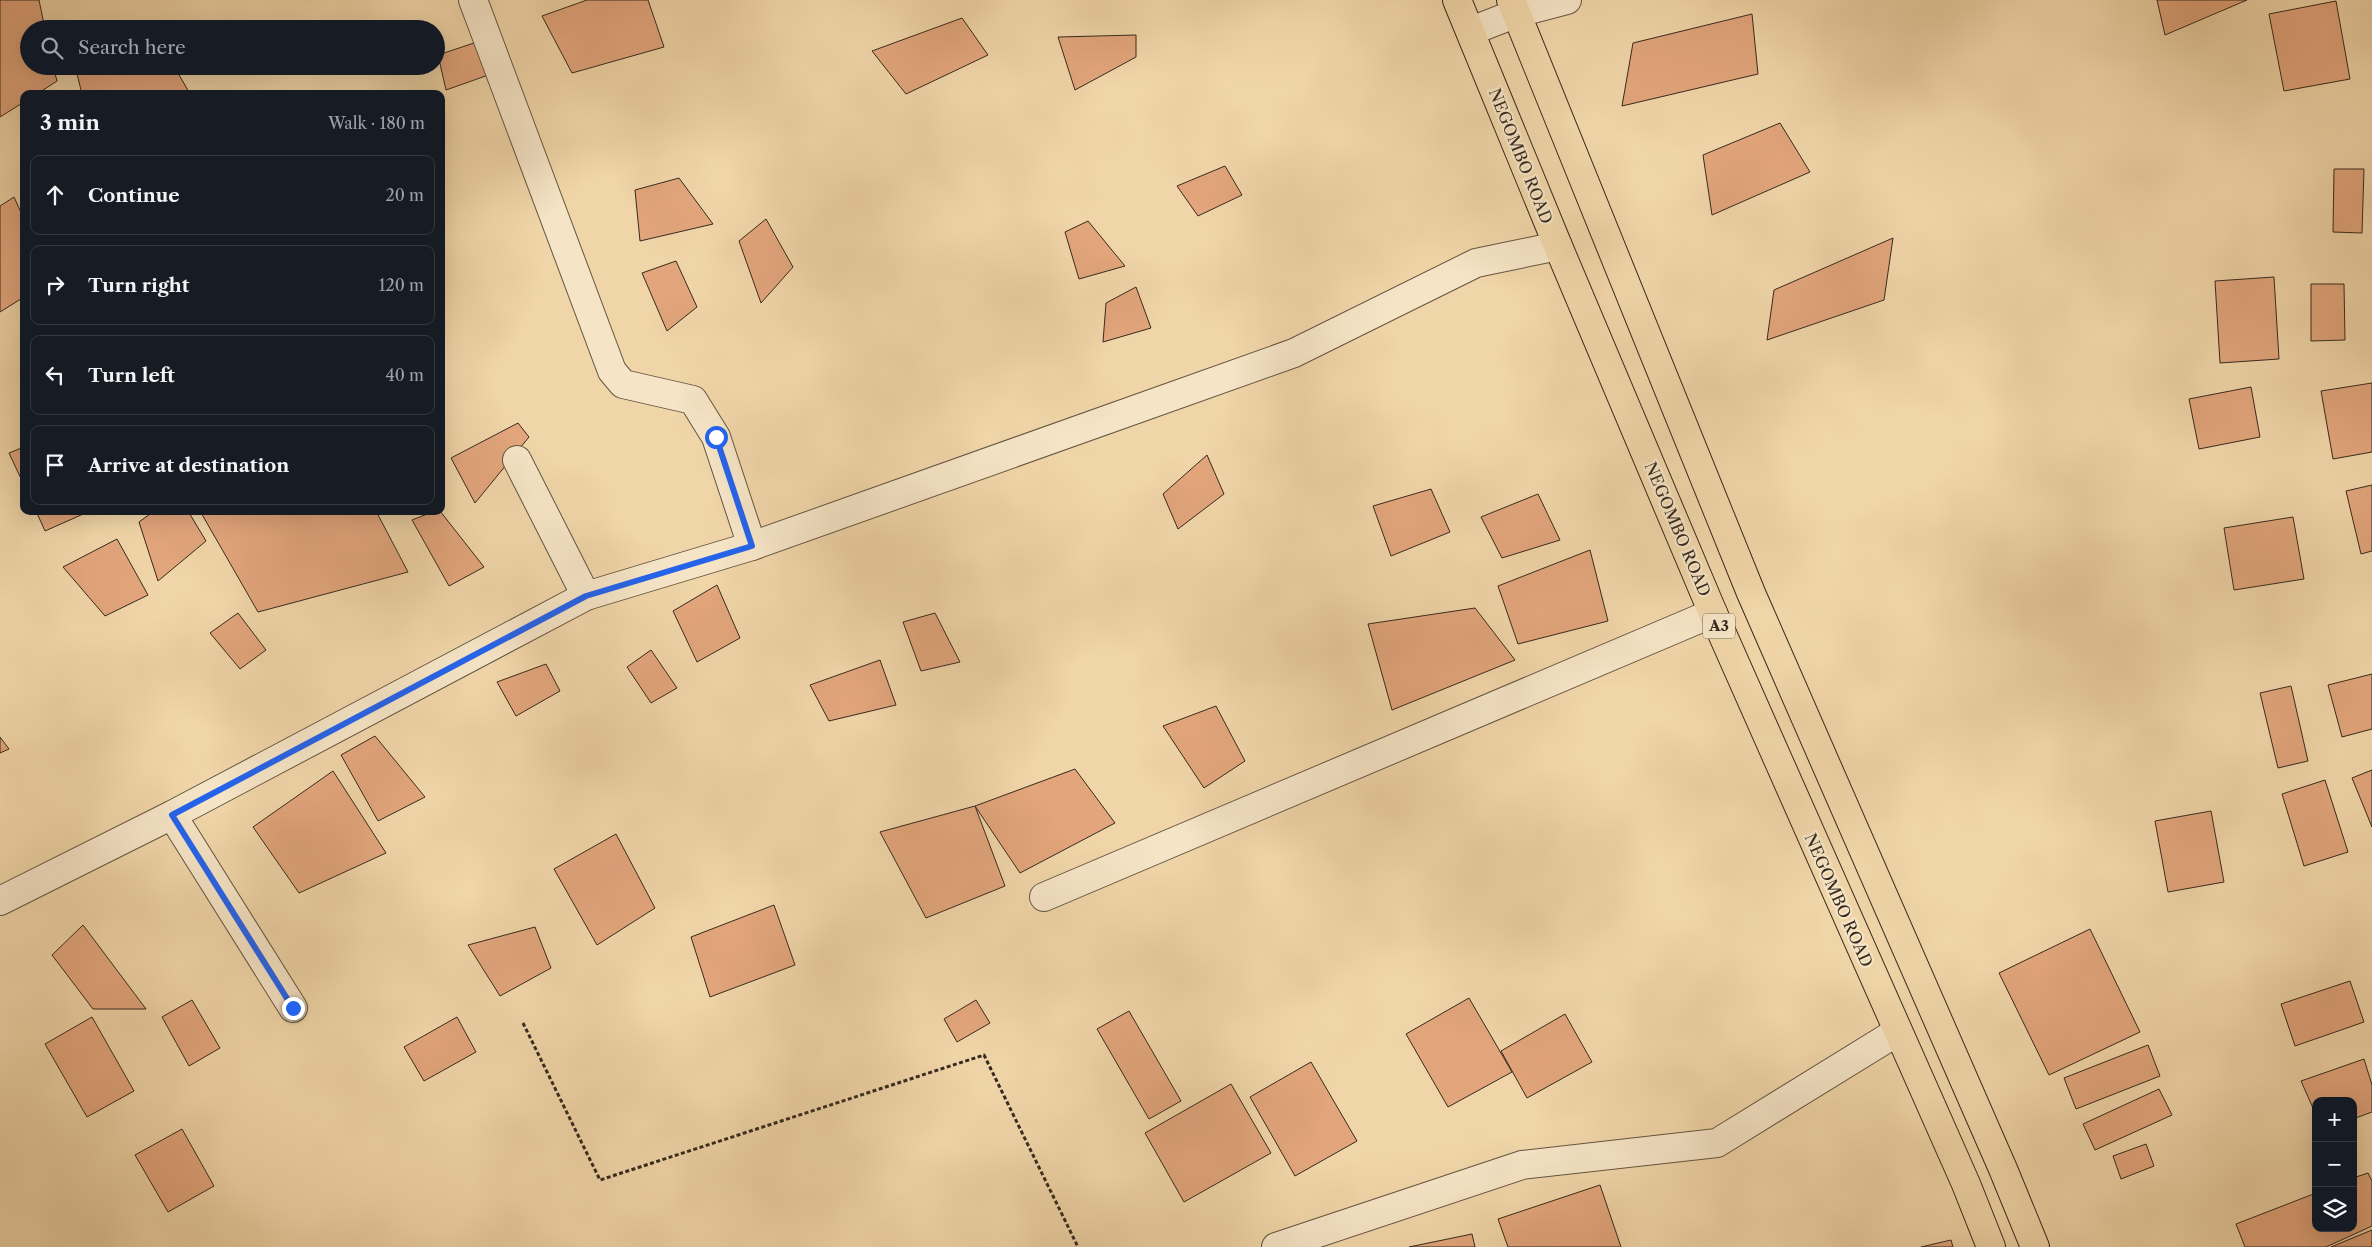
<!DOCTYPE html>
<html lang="en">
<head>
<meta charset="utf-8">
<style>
	:root { --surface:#171b24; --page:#242831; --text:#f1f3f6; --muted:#9ea1a6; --line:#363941 }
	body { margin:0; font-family:"Libre Caslon Text",serif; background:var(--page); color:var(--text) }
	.controls { position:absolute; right:15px; bottom:15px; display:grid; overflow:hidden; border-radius:10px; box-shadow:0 5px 20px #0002 }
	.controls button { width:45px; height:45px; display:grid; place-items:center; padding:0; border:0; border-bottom:1px solid var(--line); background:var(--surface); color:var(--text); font:25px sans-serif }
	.stop { position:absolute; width:15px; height:15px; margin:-11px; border:4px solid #2563eb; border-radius:50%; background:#fff }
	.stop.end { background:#2563eb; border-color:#fff; box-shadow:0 1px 5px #0008 }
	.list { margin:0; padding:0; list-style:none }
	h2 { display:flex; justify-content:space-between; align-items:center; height:65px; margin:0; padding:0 20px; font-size:21px }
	h2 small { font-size:16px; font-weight:400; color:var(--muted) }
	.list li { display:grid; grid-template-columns:32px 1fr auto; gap:15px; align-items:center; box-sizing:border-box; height:80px; margin:0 10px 10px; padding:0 10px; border:1px solid var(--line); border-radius:10px }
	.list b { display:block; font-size:19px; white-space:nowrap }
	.list em { font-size:16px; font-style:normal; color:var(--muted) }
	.icon { flex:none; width:28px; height:28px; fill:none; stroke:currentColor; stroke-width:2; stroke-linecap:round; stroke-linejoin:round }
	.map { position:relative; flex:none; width:2372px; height:1247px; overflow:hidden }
	.search { position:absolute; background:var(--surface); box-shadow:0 5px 20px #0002; left:20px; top:20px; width:425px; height:55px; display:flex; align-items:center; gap:12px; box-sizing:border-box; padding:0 18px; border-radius:28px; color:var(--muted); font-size:19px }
	.panel { position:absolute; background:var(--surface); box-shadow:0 5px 20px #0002; left:20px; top:90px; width:425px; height:425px; border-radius:10px }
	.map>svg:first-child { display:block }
	.building { fill:#e2a57c; stroke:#362a1e }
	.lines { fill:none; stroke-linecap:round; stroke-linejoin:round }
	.minor-casing { stroke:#645540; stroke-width:30 }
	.highway-casing { stroke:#362a1e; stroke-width:30 }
	.path { stroke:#362a1e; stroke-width:3; stroke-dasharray:4 2.5; stroke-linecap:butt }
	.minor { stroke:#f5e4c6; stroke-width:28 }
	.highway { stroke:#f0d5a8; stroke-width:28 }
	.route { stroke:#2563eb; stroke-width:6 }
	.labels { text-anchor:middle; stroke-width:4.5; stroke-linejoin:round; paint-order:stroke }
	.shield { fill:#f5e4c6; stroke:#6f6250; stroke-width:1 }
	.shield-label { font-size:15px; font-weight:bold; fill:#362a1e }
	.street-label { font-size:16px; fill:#362a1e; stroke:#f5e4c6 }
</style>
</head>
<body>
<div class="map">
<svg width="2372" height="1247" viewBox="0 0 2372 1247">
	<rect width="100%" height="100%" fill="#f0d5a8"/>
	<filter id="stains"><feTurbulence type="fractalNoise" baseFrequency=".004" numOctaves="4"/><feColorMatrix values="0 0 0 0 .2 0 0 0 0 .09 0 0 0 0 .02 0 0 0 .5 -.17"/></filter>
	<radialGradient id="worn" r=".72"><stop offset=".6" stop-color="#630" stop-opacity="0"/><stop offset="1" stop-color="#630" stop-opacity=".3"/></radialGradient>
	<g class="building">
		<path d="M0 0H39L45 29H29V66H53L57 81 37 94H24V102L0 117Z"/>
		<path d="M587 0H648L664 47 572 73 542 16Z"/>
		<path d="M2157 0H2247L2165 35Z"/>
		<path d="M2336 1 2350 79 2284 91 2269 14Z"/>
		<path d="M1752 14 1758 74 1622 106 1633 43Z"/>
		<path d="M962 18 988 55 906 94 872 51Z"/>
		<path d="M1136 35V57L1075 90 1058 37Z"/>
		<path d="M477 42 494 73 446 90 438 55Z"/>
		<path d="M83 66H174L190 94H82L76 70Z"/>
		<path d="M1780 123 1810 172 1712 215 1703 155Z"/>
		<path d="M1225 166 1242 195 1198 216 1177 186Z"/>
		<path d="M2334 169H2364L2362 233 2333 232Z"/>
		<path d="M679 178 713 224 640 241 635 190Z"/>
		<path d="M14 197 24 219V297L0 312V206Z"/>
		<path d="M766 219 793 267 761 303 739 241Z"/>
		<path d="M1088 221 1125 266 1079 279 1065 232Z"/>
		<path d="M1893 238 1884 300 1767 340 1774 290Z"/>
		<path d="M676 261 697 307 667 331 642 273Z"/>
		<path d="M2274 277 2279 359 2220 363 2215 281Z"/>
		<path d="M2311 284H2344L2345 340 2311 341Z"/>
		<path d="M1136 287 1151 328 1103 342 1106 303Z"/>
		<path d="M2372 383V452L2333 459 2321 391Z"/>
		<path d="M2251 387 2260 437 2199 449 2189 399Z"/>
		<path d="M518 423 529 437 475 503 451 458Z"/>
		<path d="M24 447V485L9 453Z"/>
		<path d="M1207 455 1224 494 1178 529 1163 494Z"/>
		<path d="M2372 485V551L2361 554 2346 491Z"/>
		<path d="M1431 489 1450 532 1391 556 1373 506Z"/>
		<path d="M1538 494 1560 540 1502 558 1481 517Z"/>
		<path d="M36 511H90L45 531Z"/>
		<path d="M154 511H188L206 541 158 581 139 522Z"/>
		<path d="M200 511H376L408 572 258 612Z"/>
		<path d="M435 511H440L484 567 449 586 412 520Z"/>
		<path d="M2293 517 2304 579 2234 590 2224 528Z"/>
		<path d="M117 539 148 595 105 616 63 567Z"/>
		<path d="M1590 550 1608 621 1518 644 1498 586Z"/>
		<path d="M717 585 740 638 697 662 673 611Z"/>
		<path d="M1475 608 1515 660 1392 710 1368 624Z"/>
		<path d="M238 613 266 650 240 669 210 633Z"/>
		<path d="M935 613 960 662 921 671 903 622Z"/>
		<path d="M651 650 677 688 651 703 627 667Z"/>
		<path d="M880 660 896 705 829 721 810 685Z"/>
		<path d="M546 664 560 691 516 716 497 682Z"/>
		<path d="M2372 674V729L2342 737 2328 685Z"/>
		<path d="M2291 686 2308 761 2278 768 2260 693Z"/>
		<path d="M1216 706 1245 761 1204 788 1163 726Z"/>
		<path d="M375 736 425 797 378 821 341 755Z"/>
		<path d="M0 737 9 749 0 753Z"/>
		<path d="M1075 769 1115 823 1020 873 975 806Z"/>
		<path d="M2372 770V827L2352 778Z"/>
		<path d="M333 771 386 853 299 893 253 827Z"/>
		<path d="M2325 780 2348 852 2304 866 2282 794Z"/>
		<path d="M975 806 1005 886 926 918 880 832Z"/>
		<path d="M2211 811 2224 882 2168 892 2155 821Z"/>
		<path d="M616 834 655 908 597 945 554 869Z"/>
		<path d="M774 905 795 965 710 997 691 937Z"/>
		<path d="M83 925 146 1009H93L52 955Z"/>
		<path d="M535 927 551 968 500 996 468 945Z"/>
		<path d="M2090 929 2140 1032 2049 1075 1999 973Z"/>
		<path d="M2350 981 2364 1022 2295 1046 2281 1004Z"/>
		<path d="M1469 998 1512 1072 1448 1107 1406 1034Z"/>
		<path d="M192 1000 220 1048 189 1066 162 1017Z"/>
		<path d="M976 1000 990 1023 957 1042 944 1019Z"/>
		<path d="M1129 1011 1181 1101 1149 1119 1097 1029Z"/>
		<path d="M1565 1014 1592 1062 1527 1098 1501 1051Z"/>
		<path d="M92 1017 134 1091 87 1117 45 1044Z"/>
		<path d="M457 1017 476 1052 424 1081 404 1047Z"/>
		<path d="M2148 1045 2160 1076 2076 1109 2064 1078Z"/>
		<path d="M2364 1059 2372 1085V1112L2353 1119V1101H2316V1115L2301 1081Z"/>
		<path d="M1311 1062 1357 1141 1295 1176 1250 1097Z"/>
		<path d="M1231 1084 1271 1153 1184 1202 1145 1133Z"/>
		<path d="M2159 1089 2172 1115 2095 1150 2083 1124Z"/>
		<path d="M182 1129 214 1186 168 1212 135 1155Z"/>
		<path d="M2146 1144 2154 1166 2121 1179 2113 1156Z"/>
		<path d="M2368 1173 2372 1181V1226L2326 1247H2245L2236 1224 2316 1193V1228H2353V1178Z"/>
		<path d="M1600 1185 1621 1247H1508L1498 1219Z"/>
		<path d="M2372 1230V1247H2331Z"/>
		<path d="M1472 1234 1475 1247H1409Z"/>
		<path d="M1951 1240 1953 1247H1921Z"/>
	</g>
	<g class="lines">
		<defs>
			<g id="minor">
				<path d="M473 0 612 371 623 384 693 400 716 437 752 546"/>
				<path d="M1471 31 1517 13 1567 0"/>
				<path d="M517 460 586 596"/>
				<path d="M172 815 293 1008"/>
				<path d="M1044 897 1713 613"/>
				<path d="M0 901 172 815 586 596 752 546 1294 353 1476 263 1558 246"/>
				<path d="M1276 1247 1522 1165 1717 1143 1897 1032"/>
			</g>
			<g id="highway">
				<path d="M1457 0 1558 246 1713 613 1966 1184 1991 1247"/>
				<path d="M1511 0 1751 593 2003 1169 2035 1247"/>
			</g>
		</defs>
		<use href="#minor" class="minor-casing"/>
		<use href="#highway" class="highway-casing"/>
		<path class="path" d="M523 1023 600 1180 984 1055 1078 1247"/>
		<use href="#minor" class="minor"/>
		<use href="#highway" class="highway"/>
	</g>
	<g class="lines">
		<path class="route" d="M293 1008 172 815 586 596 752 546 716 437"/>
	</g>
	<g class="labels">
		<rect class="shield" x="1703" y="613.5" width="32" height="25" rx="4"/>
		<g class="shield-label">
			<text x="1719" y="631">A3</text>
		</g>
		<g class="street-label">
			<text transform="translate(1521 156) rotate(68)" y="6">NEGOMBO ROAD</text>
			<text transform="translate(1678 529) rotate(67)" y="6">NEGOMBO ROAD</text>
			<text transform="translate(1839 900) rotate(66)" y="6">NEGOMBO ROAD</text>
		</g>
	</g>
	<rect width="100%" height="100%" filter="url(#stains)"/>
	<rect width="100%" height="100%" fill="url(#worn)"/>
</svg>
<div class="controls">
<button>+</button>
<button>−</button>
<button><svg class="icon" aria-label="layers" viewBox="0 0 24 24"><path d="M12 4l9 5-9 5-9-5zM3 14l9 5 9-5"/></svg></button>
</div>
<div class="stop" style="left:716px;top:437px"></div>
<div class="stop end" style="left:293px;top:1008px"></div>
<div class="search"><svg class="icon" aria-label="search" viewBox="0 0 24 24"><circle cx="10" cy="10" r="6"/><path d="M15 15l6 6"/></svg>Search here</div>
<section class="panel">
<h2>3 min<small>Walk · 180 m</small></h2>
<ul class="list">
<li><svg class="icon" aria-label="ahead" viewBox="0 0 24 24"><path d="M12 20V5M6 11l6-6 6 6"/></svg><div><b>Continue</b></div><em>20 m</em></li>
<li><svg class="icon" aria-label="right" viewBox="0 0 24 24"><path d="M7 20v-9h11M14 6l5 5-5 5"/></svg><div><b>Turn right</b></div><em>120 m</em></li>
<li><svg class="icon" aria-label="left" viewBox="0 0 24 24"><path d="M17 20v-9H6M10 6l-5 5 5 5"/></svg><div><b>Turn left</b></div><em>40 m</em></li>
<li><svg class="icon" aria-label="arrive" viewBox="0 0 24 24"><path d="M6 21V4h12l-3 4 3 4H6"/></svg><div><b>Arrive at destination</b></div></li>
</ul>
</section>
</div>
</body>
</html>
